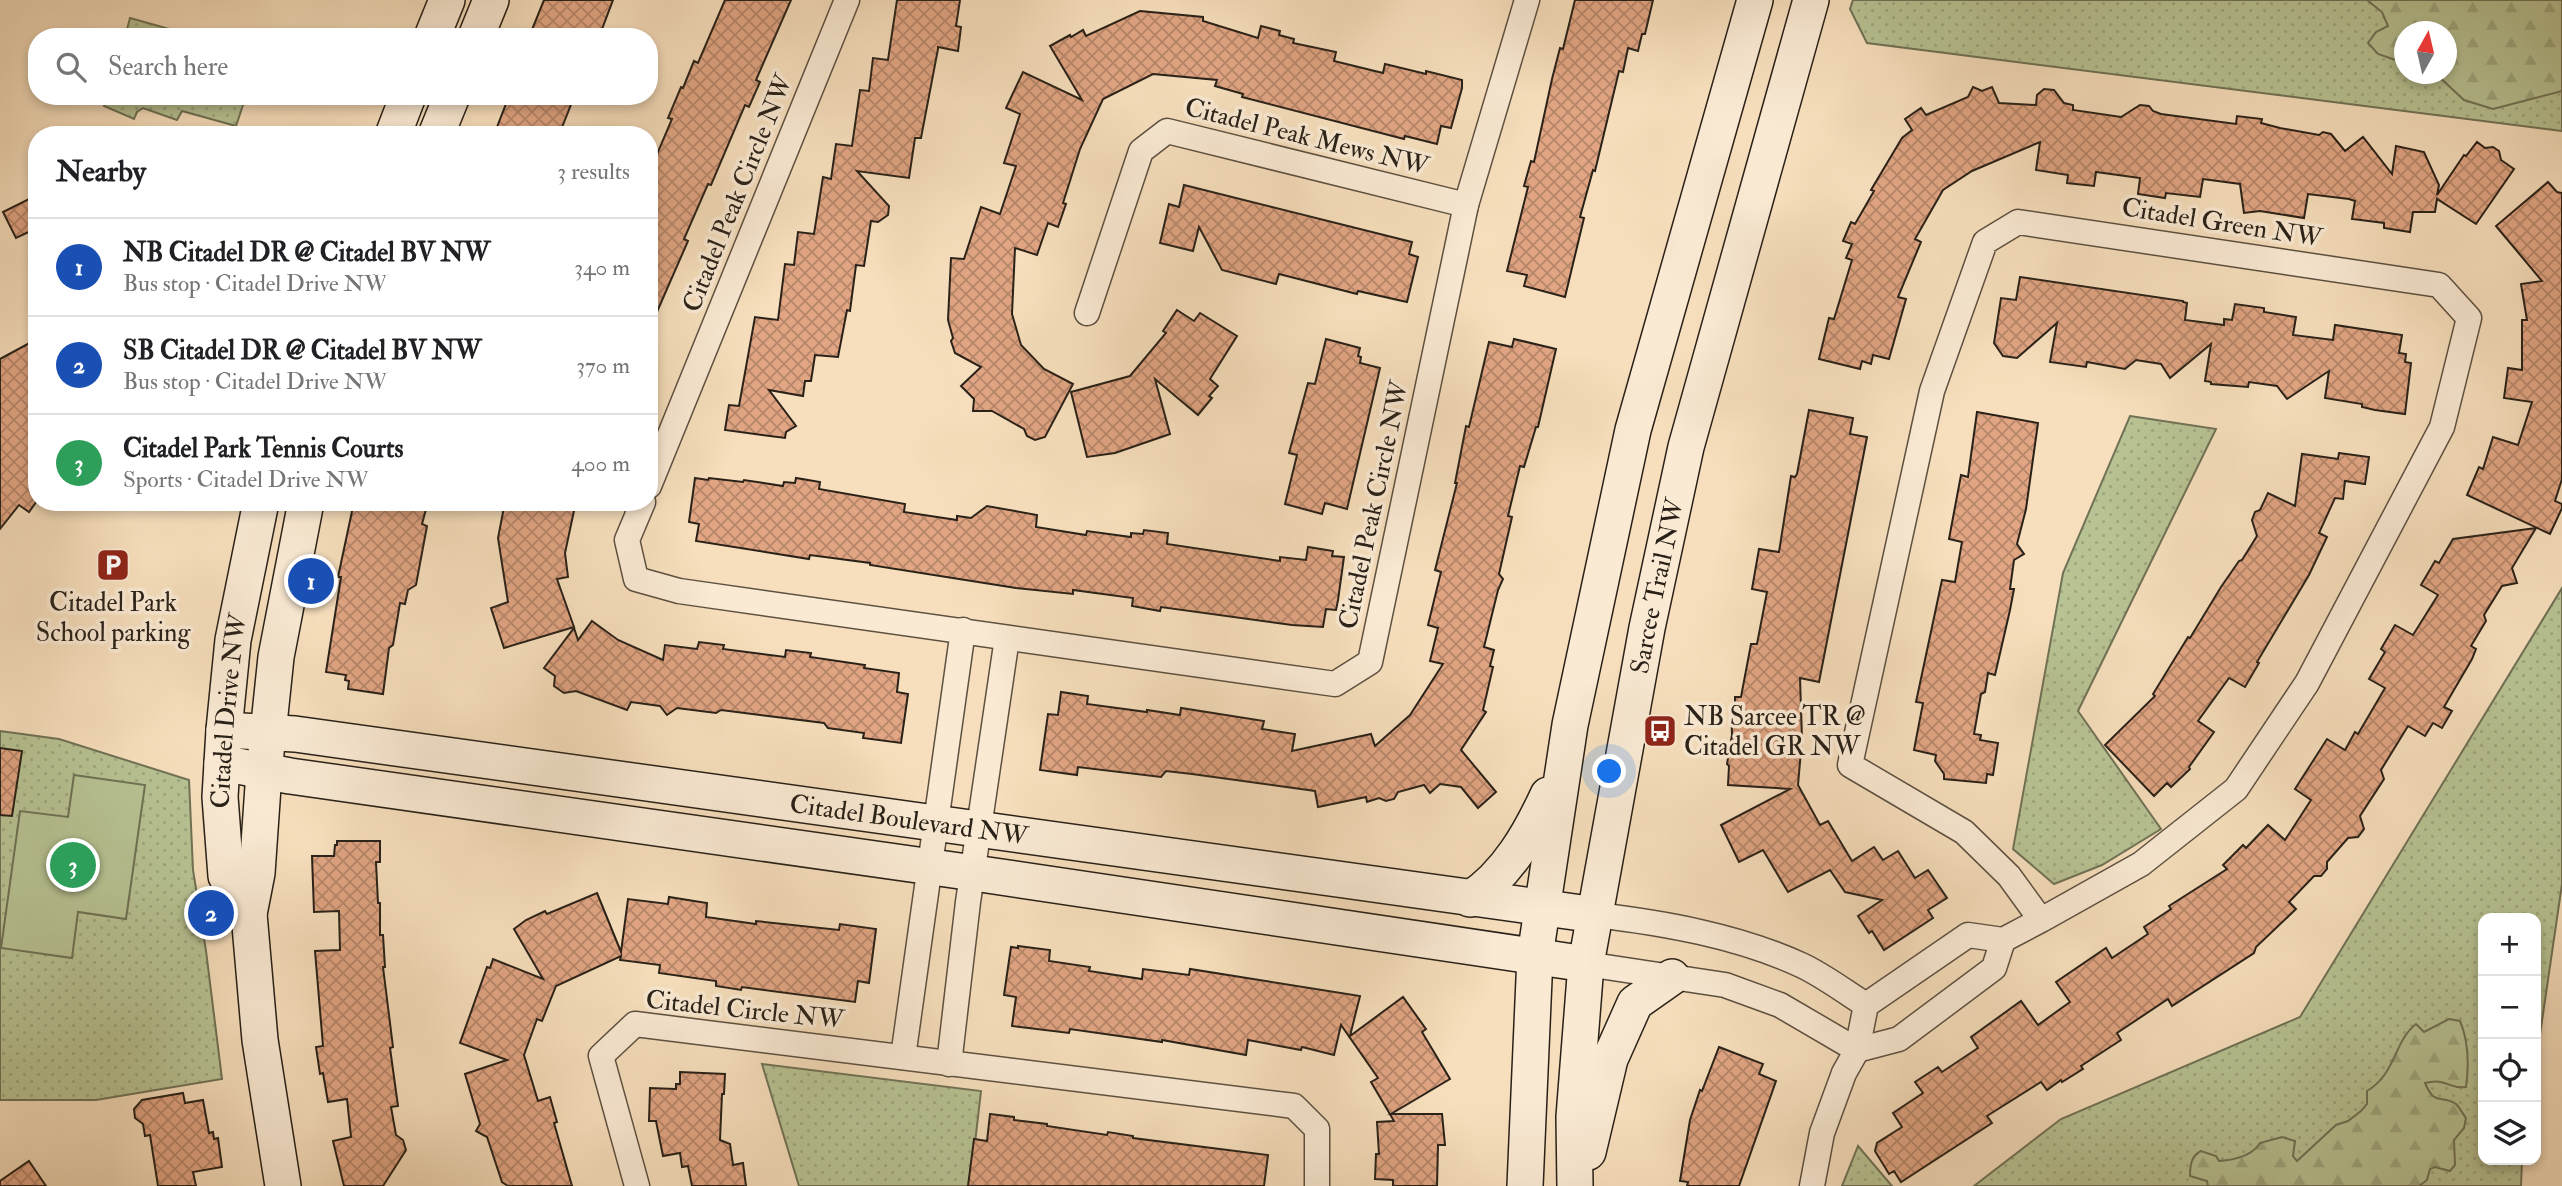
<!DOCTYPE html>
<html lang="en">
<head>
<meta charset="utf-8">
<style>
	:root { --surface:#fff; --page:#f2f2f2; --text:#202124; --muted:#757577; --line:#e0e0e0; --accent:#8f2418 }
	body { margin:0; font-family:"IM FELL Double Pica",serif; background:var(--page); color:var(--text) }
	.controls { position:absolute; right:21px; bottom:21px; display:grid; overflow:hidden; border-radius:14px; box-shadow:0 4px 10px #0003 }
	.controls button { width:63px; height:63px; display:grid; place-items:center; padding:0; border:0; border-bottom:2px solid var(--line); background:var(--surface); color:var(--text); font:35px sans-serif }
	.compass { position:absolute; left:2394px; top:21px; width:63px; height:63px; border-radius:50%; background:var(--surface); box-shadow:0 4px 10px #0003; rotate:8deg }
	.you { position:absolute; left:1610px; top:772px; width:24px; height:24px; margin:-18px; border:5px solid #fff; border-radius:50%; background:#1a73e8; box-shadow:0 0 0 10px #1a73e833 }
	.badge { display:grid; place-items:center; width:46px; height:46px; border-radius:50%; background:var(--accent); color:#fff; font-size:23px; font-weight:700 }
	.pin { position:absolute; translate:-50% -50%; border:4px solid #fff; box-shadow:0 2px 7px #0006 }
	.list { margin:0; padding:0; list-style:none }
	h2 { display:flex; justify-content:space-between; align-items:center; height:91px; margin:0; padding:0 28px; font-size:30px }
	h2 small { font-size:23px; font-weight:400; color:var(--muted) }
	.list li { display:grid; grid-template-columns:46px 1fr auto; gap:21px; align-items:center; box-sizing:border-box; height:98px; padding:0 28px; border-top:2px solid var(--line) }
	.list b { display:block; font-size:26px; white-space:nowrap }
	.list p { margin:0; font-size:23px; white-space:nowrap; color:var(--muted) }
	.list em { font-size:23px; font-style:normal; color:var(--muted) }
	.icon { flex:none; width:38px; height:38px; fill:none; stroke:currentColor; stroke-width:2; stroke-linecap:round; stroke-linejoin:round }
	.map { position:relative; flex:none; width:2562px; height:1186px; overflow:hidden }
	.search { position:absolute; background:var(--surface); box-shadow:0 4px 10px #0003; left:28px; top:28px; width:630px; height:77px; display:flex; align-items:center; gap:18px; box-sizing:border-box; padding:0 24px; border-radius:28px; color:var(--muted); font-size:26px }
	.panel { position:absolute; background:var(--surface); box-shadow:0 4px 10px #0003; left:28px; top:126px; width:630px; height:385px; border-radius:28px }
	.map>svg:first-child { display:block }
	.grass { fill:url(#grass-dots); stroke:#707256; stroke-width:2; fill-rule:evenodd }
	.forest { fill:url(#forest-firs); stroke:#707256; stroke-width:2 }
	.pitch { fill:#b8c394; stroke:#707256; stroke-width:2 }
	.building { fill:url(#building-cross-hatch); stroke:#292118; stroke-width:2 }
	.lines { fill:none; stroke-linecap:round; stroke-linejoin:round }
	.street-casing { stroke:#5c5041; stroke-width:27 }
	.secondary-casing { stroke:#292118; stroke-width:38 }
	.street { stroke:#faead4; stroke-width:24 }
	.secondary { stroke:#faead4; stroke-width:35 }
	.labels { text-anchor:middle; stroke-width:7; stroke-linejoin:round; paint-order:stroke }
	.street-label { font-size:26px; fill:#292118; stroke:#faead4 }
	.poi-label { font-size:26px; fill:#292118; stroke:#faead4 }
</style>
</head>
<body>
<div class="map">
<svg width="2562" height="1186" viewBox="0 0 2562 1186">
	<defs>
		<pattern id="grass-dots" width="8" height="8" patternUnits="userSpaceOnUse" patternTransform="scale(1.75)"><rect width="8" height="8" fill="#b8c394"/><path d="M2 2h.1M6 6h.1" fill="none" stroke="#9ea77f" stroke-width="1.8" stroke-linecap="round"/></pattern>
		<pattern id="forest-firs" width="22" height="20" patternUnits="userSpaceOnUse" patternTransform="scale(1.75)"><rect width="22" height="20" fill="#b8c394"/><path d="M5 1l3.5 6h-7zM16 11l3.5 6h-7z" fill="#9ea77f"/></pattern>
		<pattern id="building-cross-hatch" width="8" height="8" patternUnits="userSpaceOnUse" patternTransform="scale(1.75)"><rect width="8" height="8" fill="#e1a583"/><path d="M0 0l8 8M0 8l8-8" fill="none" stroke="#b6866a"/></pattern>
	</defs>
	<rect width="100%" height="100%" fill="#f7dfbd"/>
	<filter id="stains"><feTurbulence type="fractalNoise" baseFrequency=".00286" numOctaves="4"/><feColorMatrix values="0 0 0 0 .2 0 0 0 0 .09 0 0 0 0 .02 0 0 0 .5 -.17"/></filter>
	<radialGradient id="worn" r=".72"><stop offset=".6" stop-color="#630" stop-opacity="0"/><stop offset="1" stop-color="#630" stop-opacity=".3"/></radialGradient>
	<g class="grass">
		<path d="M1853 0H2562V131L1867 43 1850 9ZM2404 32H2446V74H2404Z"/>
		<path d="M130 18 187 34 210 37H125Z"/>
		<path d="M107 96H246L236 126 182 111 177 120 143 108 137 112 134 119 104 106Z"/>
		<path d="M2130 416 2216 429 2078 711 2161 829 2102 865 2054 884 2013 849 2063 573Z"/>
		<path d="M2562 588V884L2536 1062V918H2483V1160H2522L2521 1186H1974L2061 1119 2300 1017Z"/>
		<path d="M0 731 59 739 189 780 193 870 206 951 222 1079 96 1100H0Z"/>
		<path d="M762 1064 981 1091 970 1186H799Z"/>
		<path d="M1858 1146 1892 1186H1842Z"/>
	</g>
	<g class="forest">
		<path d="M2367 0H2562V91L2493 109 2464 100 2436 74H2446V32H2404V63L2378 54 2368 43 2376 32 2388 26 2382 12Z"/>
		<path d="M2449 1019 2460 1021C2469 1042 2469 1065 2466 1087 2450 1090 2446 1077 2425 1083 2435 1107 2441 1094 2456 1104 2459 1107 2463 1114 2466 1118L2464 1128 2454 1140 2455 1165 2450 1171 2435 1167 2430 1169 2427 1180 2419 1186H2208L2207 1181 2190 1176C2190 1166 2191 1156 2201 1151L2216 1156 2219 1161C2234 1160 2252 1156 2260 1143L2282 1137 2295 1141 2293 1156 2297 1161 2336 1125 2348 1121 2361 1111 2367 1104V1091C2396 1074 2394 1041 2416 1024L2424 1032Z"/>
	</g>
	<path class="pitch" d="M74 775 145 785 126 919 78 912 72 958 1 948 20 811 68 817Z"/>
	<g class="building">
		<path d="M544 0H613L599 37H529Z"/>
		<path d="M725 0H791L756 80 760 82 749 107 745 105 711 185 708 184 684 239 688 241 649 330V173L672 119 668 118 681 87 683 88 694 61 698 63Z"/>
		<path d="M897 0H960L956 26 961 27 958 51 938 47V49L921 138H915L909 178 857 171 889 206 888 215 878 222 871 221 864 266 856 265 850 311 847 310 838 357 815 355 811 381H805L803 396 769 390 796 426 786 432 785 438 725 430 729 405 739 406 755 317 778 320 785 264 794 265 798 232 814 234 823 177 831 179 836 144 852 146 860 90 869 91 873 58 888 60Z"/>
		<path d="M1575 0H1653L1645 34H1642L1638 51 1628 48 1623 72 1619 71 1595 171 1593 170 1580 217 1584 218 1565 297 1524 286 1527 275 1507 271 1528 187 1524 186 1531 161 1534 162 1552 79 1560 48 1563 49Z"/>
		<path d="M1140 11 1203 17V21L1258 38 1261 26 1280 31 1279 35 1294 39 1293 43 1336 52 1334 61 1383 73 1385 64 1426 74V71L1462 80V88L1451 128 1441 126 1437 144 1405 136 1404 139 1242 97 1243 94 1215 86 1217 80 1153 74 1103 99 1080 149 1063 203 1066 204 1058 227 1048 223 1037 255 1015 248 1012 314 1021 345 1044 369 1073 384 1045 437 1035 440 1027 436 1024 429 992 411H973L974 399 961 386 981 367 955 353 951 341 953 338 948 320 951 258 964 259 981 207 1000 214 1016 166 1004 163 1020 114 1006 108 1023 72 1082 100 1050 46 1070 35 1071 37 1083 30 1086 36Z"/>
		<path d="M1973 87 1982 91 1992 87 1999 103 2036 105 2037 95 2044 89 2054 90 2064 103 2073 105V110L2121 117 2140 105 2149 106 2153 111 2161 114 2236 124 2237 116 2262 119 2261 123 2280 128 2319 135 2323 132 2331 134 2345 151 2363 137 2392 174 2396 146 2424 152 2439 185 2437 195 2464 155 2466 156 2477 142 2485 148 2493 147 2499 151 2501 160 2514 169 2476 224 2437 199 2435 212H2413L2410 232 2384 228V223L2352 219 2355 201 2349 199 2308 194 2304 218 2260 211 2244 213 2240 184 2203 179 2200 197 2166 193 2165 198 2138 194 2140 178 2096 172 2094 186 2067 183 2068 175 2036 170 2040 142 1972 171 1943 190 1915 239 1921 242 1898 297 1906 299 1889 359 1873 355 1871 364 1862 361 1860 369 1819 359 1829 318 1834 319 1852 260 1846 258 1852 244 1843 241 1851 222 1855 224 1874 191 1871 190 1902 138 1912 130 1905 119 1921 108 1926 115 1968 97Z"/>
		<path d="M509 96H557L572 102 559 135H494Z"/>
		<path d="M2548 182 2557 192 2562 193V479L2555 501 2562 504V508L2550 534 2467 495 2479 467 2483 469 2493 437 2518 445 2532 402 2504 398 2508 368 2522 370V320H2527L2521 284 2542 281 2496 226Z"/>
		<path d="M1184 185 1412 242 1409 254 1418 257 1407 302 1358 291 1357 294 1279 274 1276 284 1222 270 1199 227 1193 251 1160 243 1169 204 1179 207Z"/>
		<path d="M37 195V228L16 238 3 212Z"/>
		<path d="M2020 277 2183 301V302L2187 303 2185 320 2224 325V319L2232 320 2235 304 2264 308V312L2296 317 2293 335 2333 340 2335 325 2402 335 2399 353 2406 354 2405 362 2411 363 2405 414 2375 410 2362 407V404L2325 398 2329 371 2287 399 2277 386 2249 382 2248 387 2211 384V382L2205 381 2211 344 2170 378 2161 364 2136 360 2125 369 2087 362 2086 367 2050 362 2057 323 2017 358 2003 356 1994 343 2001 298 2016 300Z"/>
		<path d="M1177 310 1194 321 1200 313 1237 336 1210 379 1218 386 1209 396 1212 398 1198 415 1155 379 1170 434 1115 453 1087 457 1071 392 1130 376 1166 333 1163 331Z"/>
		<path d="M37 339V501L29 512 19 505 0 529V359Z"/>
		<path d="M1326 339 1360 348 1358 356 1361 357 1360 363 1380 368 1347 509 1325 503 1322 514 1285 504 1297 455 1289 453 1308 383 1315 384Z"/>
		<path d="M1514 339 1556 349 1538 427H1536L1524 467 1520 466 1508 516 1512 517 1499 574 1503 579 1498 590 1484 647 1494 650 1490 666 1493 667 1483 710 1486 712 1461 750 1496 792 1478 808 1461 787 1440 784 1430 793 1424 785 1398 792 1394 799 1386 801 1379 798 1367 802 1366 797 1318 807 1315 791 1192 774 1166 771 1161 777 1078 767 1077 775 1040 770 1048 714 1058 715 1061 692 1088 696 1087 704 1147 712V710L1180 715 1181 708 1264 721 1262 729 1295 734 1292 751 1371 734 1375 746 1410 715 1443 664 1430 661 1438 628 1428 625 1441 572 1435 570 1457 483H1455L1466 426 1469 427 1489 342 1512 347Z"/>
		<path d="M1809 410 1853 418 1850 434 1867 437 1819 682 1800 678 1802 739 1798 785 1820 825 1828 821 1852 861 1874 847 1883 860 1898 851 1915 878 1928 870 1947 898 1928 910 1933 918 1884 950 1872 931 1869 933 1858 916 1882 900 1845 892 1830 870 1788 892 1763 850 1739 862 1721 825 1790 789 1728 785 1729 766 1727 764 1732 735 1731 708H1735V697H1741L1751 644H1757L1767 592 1752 589 1759 549 1779 552 1791 476 1795 477 1797 474Z"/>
		<path d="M1977 412 2038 423 2026 509 2017 544 2024 554 2014 560 2010 589H2014L2010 610 1995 675 1988 673 1985 692 1981 694 1974 734 1981 735 1980 740 1998 743 1993 775 1987 774 1986 783 1944 779V774L1935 761 1936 755 1914 750 1923 703 1916 702 1942 580 1955 582 1962 542 1949 539 1961 475 1968 477Z"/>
		<path d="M2339 453 2369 457 2365 484 2345 481 2343 499 2335 498 2319 533 2327 537 2309 575 2257 662 2259 663 2245 687 2229 678 2198 721 2214 732 2189 767 2190 769 2171 787 2167 783 2154 796 2105 745 2155 696 2153 694 2188 637 2190 638 2221 587 2239 561 2242 560 2257 536 2252 520 2255 512 2260 510 2268 493 2295 506 2302 454 2338 459Z"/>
		<path d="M695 478 708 480 709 478 743 482 744 480 783 486 784 482 795 483 796 478 820 482 819 489 905 504 904 512 957 520V516L971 518 987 506 1037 515 1036 527 1086 535 1087 531 1131 537V533L1143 534 1144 530 1168 533 1167 544 1280 561V557L1306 560 1308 547 1333 551 1332 556 1344 557 1338 600 1336 610 1326 609 1323 627 1292 625 1161 607 1160 611 1132 606 1133 598 1073 590V594L1016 588 870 565V563L810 555 809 559 696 541 699 524 689 522Z"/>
		<path d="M354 502H428L422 524 427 526 416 585 408 590 405 604 400 603 393 645 389 648 383 694 348 689 349 681 345 680 346 675 326 672 341 577H338Z"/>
		<path d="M505 502H559L575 506 565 553 568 577 557 579 574 627 504 648 491 608 508 602 498 538Z"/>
		<path d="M2536 528 2512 568 2517 583 2502 586 2484 615 2486 621 2471 646 2476 649 2472 659 2444 707 2452 711 2442 728 2433 723 2425 736 2408 726 2381 770 2384 779 2360 816 2364 829 2358 837 2348 838 2327 862V869L2321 876H2314L2289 902 2296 909 2256 947 2254 953 2172 1006 2168 999 2117 1033 2121 1040 2081 1066 2083 1069 2062 1082 2061 1080 2047 1090 2041 1082 1987 1116 1992 1123 1901 1182 1894 1171 1889 1174 1875 1151 1877 1143 1902 1127 1893 1113 1923 1093 1915 1082 1938 1067 1942 1072 1978 1048 1971 1037 2021 1001 2038 1025 2070 1002 2056 982 2106 948 2112 958 2148 934 2144 927 2171 909 2169 906 2227 869 2223 865 2243 845 2246 848 2268 825 2285 840 2311 800 2295 789 2327 739 2345 750 2355 732 2358 734 2385 688 2369 679 2385 652 2381 649 2395 625 2413 635 2438 595 2421 585 2435 561 2439 563 2453 539Z"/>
		<path d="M592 621 618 640 663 660 665 645 697 649 699 642 724 645 723 649 785 657 786 650 811 653 810 657 865 665 864 668 899 673 897 692 908 694 901 743 863 738 864 733 828 728 824 723 721 710 716 713 677 708 667 715 660 706 631 702 627 710 576 691 564 693 554 686 555 676 544 668 574 628 578 640Z"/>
		<path d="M0 748 22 751 12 816 0 815Z"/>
		<path d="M337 841H380V862H376L378 903H380V935H383L385 967H383L393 1047 390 1048 398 1106 391 1107 396 1135 403 1140 406 1150 383 1186H344L333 1141 351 1137 347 1099 328 1102 323 1073 320 1074 316 1047 323 1046 315 951 340 950 339 911 314 912 312 856H334L335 845H337Z"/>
		<path d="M597 893 621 952 628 899 668 904 669 897 707 903 706 917 756 924V921L839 930 840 924 876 929 869 983 858 981 855 1002 742 987 741 990 716 986V981L659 973 660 965 620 960 621 956 556 986 542 1021 537 1019 524 1055 538 1101 550 1097 557 1122 554 1123 572 1186H508L502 1182 487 1137 476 1131 480 1124 465 1074 507 1060 460 1043 487 967 490 968 493 959 543 979 514 929 526 920 545 911 547 914Z"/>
		<path d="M1018 946 1050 950 1049 961 1090 967 1089 971 1142 979 1143 969 1189 975 1190 969 1360 996 1350 1036 1403 997 1426 1029 1422 1032 1450 1079 1391 1114H1442L1445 1145H1438L1437 1186H1393V1180L1375 1179 1376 1154H1379L1377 1122 1394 1121 1371 1082 1378 1078 1341 1025 1334 1055 1302 1047 1301 1050 1248 1040 1246 1055 1162 1040V1042L1070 1029 1069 1033 1012 1026 1016 997 1004 995 1011 947 1018 948Z"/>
		<path d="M1719 1047 1763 1064 1759 1074 1776 1081 1739 1186H1687L1688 1182 1680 1181 1690 1120 1700 1090 1702 1091Z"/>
		<path d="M680 1072 725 1074 724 1094H722L720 1140 730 1144 733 1165 743 1163 746 1186H692L688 1166 682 1167 680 1153 663 1156 656 1121H649L650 1088 676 1089V1084H680Z"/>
		<path d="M183 1093 185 1103 203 1100 209 1133 213 1132 214 1139 218 1138 222 1167 193 1172 196 1186H158L150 1135 145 1136 143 1124 135 1118 134 1109 142 1100Z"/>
		<path d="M990 1114 1014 1117V1120L1047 1124V1126L1107 1135 1108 1132 1133 1136V1138L1268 1155 1264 1186H968L974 1139 987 1141Z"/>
		<path d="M29 1161 46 1186H0V1181Z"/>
	</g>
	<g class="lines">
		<defs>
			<g id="street">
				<path d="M1087 313 1141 151 1167 131 1466 205"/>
				<path d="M649 486 847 0"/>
				<path d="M643 502 627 540 636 579 679 591 1335 684 1370 662 1466 205 1527 0"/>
				<path d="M1596 915C1664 923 1738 936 1801 965 1823 975 1845 992 1866 1005"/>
				<path d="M1586 964 1725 985 1780 1005 1857 1050 1899 1039 1994 968 2003 940"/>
				<path d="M903 1057 963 630"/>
				<path d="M949 1064 968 902 1007 638"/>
				<path d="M637 1186 601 1056 635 1024 1294 1106 1317 1129V1186"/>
				<path d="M1812 1186 1822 1133 1844 1073 1857 1050 1866 1005 1968 935 2003 940 2041 920 2141 864 2236 789 2307 683 2442 427 2469 318 2439 285 2018 222 1985 242 1932 391 1850 765 1964 832 2009 876 2041 920"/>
			</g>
			<g id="secondary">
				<path d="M432 37 447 0"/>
				<path d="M476 37 491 0"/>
				<path d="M393 135 408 96"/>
				<path d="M436 135 452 96"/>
				<path id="s1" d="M224 730 295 734 1596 915"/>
				<path d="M222 763 290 776 974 873 1586 964"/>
				<path d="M1470 899C1507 875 1530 834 1548 795"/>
				<path id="s2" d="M249 914 226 876 220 797 224 730 233 640 261 502"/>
				<path d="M1588 1152 1610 1059 1635 1003 1672 977"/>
				<path d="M283 1186 260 1040 249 914 257 873 264 772 276 657 306 502"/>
				<path d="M1525 1186 1535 956 1570 725 1633 430 1755 0"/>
				<path id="s3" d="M1575 1186 1574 1117 1586 964 1647 628 1686 447 1811 0"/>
			</g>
		</defs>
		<use href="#street" class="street-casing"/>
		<use href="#secondary" class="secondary-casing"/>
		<use href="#street" class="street"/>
		<use href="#secondary" class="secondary"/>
	</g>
	<defs>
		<symbol id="parking-square" viewBox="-11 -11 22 22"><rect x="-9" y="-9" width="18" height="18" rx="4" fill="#8f2418" stroke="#faead4"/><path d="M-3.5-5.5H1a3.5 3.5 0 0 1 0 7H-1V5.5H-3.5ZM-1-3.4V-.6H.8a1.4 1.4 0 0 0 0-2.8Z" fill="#fff"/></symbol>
		<symbol id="bus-square" viewBox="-11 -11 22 22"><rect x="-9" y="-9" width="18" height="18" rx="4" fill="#8f2418" stroke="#faead4"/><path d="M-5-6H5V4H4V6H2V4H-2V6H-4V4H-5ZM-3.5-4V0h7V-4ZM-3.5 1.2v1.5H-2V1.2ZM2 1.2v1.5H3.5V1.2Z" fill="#fff"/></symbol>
	</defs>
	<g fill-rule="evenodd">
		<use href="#parking-square" x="94" y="546" width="38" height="38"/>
		<use href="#bus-square" x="1641" y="712" width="38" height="38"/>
	</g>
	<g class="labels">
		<g class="street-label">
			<text transform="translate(1307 136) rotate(14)" y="9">Citadel Peak Mews NW</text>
			<text transform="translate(737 193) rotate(-68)" y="9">Citadel Peak Circle NW</text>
			<text transform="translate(2222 222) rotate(9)" y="9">Citadel Green NW</text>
			<text transform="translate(1373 505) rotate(-78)" y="9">Citadel Peak Circle NW</text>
			<text dy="9" stroke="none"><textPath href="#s3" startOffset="607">Sarcee Trail NW</textPath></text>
			<text dy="9" stroke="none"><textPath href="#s2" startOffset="210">Citadel Drive NW</textPath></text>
			<text dy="9" stroke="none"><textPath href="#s1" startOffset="691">Citadel Boulevard NW</textPath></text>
			<text transform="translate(745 1009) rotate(6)" y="9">Citadel Circle NW</text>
		</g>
		<g class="poi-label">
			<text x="113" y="611">Citadel Park<tspan x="113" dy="30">School parking</tspan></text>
			<text x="1684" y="725" text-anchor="start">NB Sarcee TR @<tspan x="1684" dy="30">Citadel GR NW</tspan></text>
		</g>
	</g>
	<rect width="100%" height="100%" filter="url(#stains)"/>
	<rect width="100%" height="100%" fill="url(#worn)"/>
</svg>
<div class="controls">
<button>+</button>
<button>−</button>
<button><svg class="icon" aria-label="locate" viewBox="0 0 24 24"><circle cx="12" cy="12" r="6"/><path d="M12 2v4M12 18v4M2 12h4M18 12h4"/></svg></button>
<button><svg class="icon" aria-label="layers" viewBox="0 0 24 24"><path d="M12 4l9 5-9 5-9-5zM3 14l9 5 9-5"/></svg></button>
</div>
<svg class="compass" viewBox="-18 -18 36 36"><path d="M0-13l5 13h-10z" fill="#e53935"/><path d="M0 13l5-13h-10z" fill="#757577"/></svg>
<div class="you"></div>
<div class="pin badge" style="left:311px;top:581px;background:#1a4fb4">1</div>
<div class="pin badge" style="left:211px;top:913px;background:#1a4fb4">2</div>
<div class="pin badge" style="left:73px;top:865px;background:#2e9e5b">3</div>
<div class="search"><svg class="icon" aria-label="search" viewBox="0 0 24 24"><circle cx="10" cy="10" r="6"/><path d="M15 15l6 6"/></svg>Search here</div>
<section class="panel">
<h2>Nearby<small>3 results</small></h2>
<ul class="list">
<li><span class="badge" style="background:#1a4fb4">1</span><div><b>NB Citadel DR @ Citadel BV NW</b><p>Bus stop · Citadel Drive NW</p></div><em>340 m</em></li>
<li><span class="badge" style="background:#1a4fb4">2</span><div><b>SB Citadel DR @ Citadel BV NW</b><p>Bus stop · Citadel Drive NW</p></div><em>370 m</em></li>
<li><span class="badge" style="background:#2e9e5b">3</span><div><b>Citadel Park Tennis Courts</b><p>Sports · Citadel Drive NW</p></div><em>400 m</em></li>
</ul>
</section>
</div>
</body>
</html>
